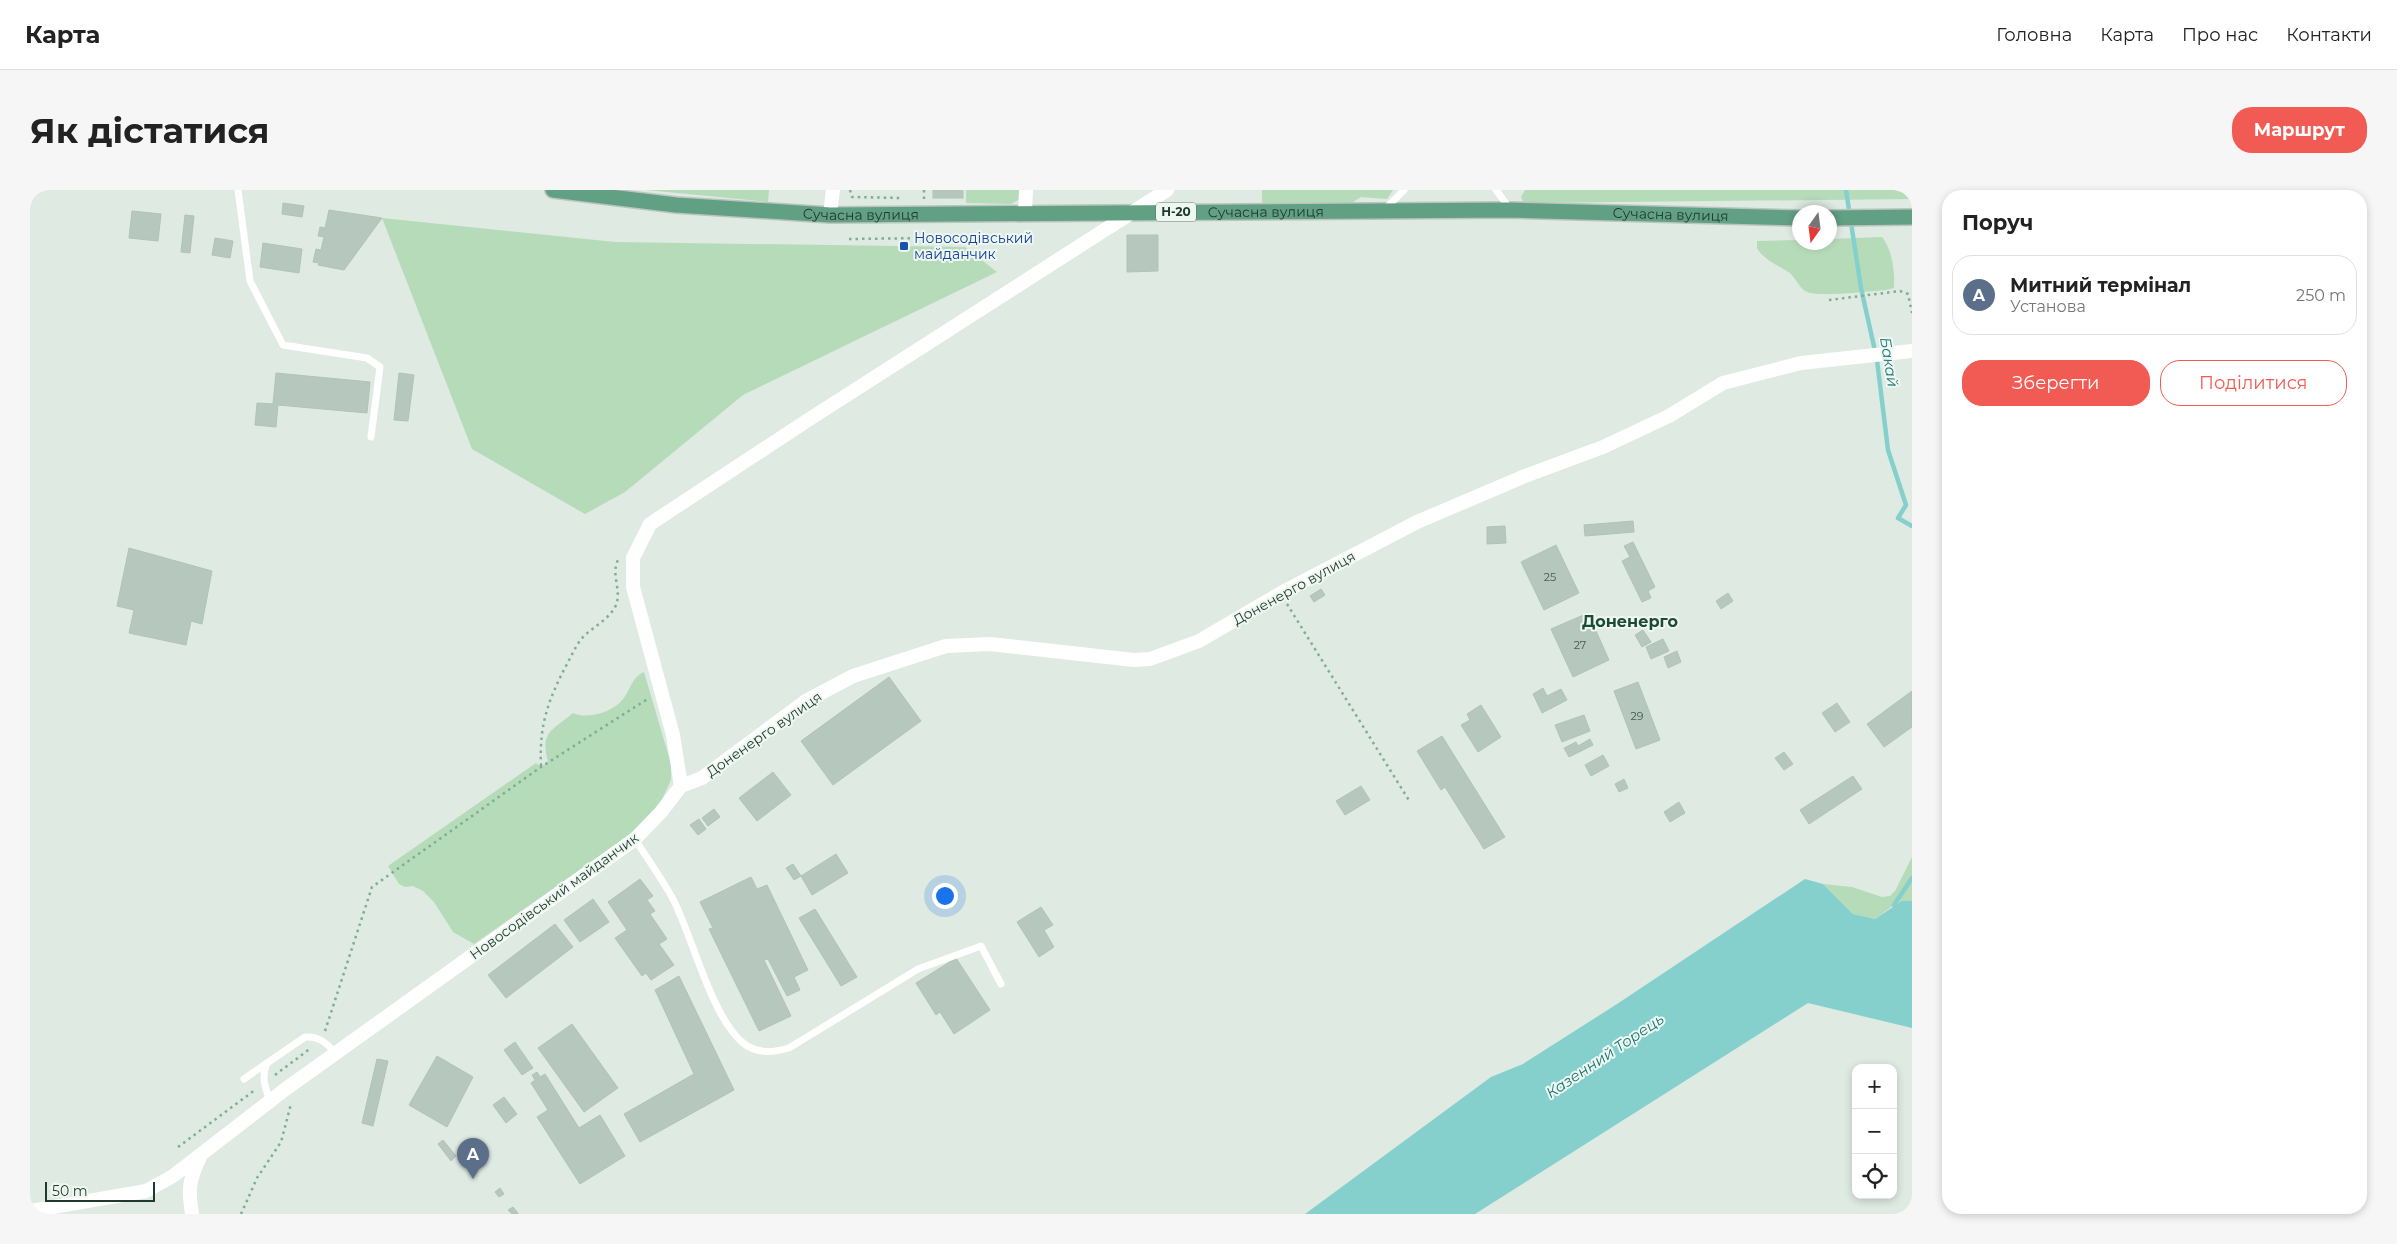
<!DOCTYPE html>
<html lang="uk">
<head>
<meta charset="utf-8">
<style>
	:root { --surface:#fff; --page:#f6f6f6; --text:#222; --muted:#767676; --line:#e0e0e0; --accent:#f25b53 }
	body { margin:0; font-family:Montserrat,sans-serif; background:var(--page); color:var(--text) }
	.controls { position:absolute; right:15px; bottom:15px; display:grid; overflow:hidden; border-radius:10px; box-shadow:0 2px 8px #0003 }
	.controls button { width:45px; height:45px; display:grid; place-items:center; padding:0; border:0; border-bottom:1px solid var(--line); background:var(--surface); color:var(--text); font:25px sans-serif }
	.compass { position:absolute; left:1762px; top:15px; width:45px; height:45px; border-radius:50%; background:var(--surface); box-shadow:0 2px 8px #0003; rotate:194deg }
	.scale { position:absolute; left:15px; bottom:12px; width:110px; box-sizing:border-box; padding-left:5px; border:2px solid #1f392d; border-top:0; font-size:14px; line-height:18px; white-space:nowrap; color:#1f392d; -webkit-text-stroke:4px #eef7f1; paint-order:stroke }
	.you { position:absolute; left:914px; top:705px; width:18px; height:18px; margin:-12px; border:4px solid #fff; border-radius:50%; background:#1a73e8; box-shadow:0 0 0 8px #1a73e833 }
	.badge { display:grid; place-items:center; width:32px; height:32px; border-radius:50%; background:var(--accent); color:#fff; font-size:16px; font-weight:700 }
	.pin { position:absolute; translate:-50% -41px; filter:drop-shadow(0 1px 2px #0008) }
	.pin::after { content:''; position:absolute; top:26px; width:18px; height:15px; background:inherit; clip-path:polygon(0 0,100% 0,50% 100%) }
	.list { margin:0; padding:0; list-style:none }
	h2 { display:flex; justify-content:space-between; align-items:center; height:65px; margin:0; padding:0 20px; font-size:21px }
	h2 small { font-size:16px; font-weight:400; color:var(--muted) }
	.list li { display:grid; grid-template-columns:32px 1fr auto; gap:15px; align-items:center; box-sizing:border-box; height:80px; margin:0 10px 10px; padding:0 10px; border:1px solid var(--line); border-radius:20px }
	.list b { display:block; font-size:19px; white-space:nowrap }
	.list p { margin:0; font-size:16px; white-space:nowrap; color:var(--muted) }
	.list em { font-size:16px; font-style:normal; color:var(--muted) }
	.actions { display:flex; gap:10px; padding:15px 20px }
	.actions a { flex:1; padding:11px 0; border:1px solid var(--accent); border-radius:20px; text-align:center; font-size:18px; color:var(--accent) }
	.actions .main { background:var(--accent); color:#fff }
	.icon { flex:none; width:28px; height:28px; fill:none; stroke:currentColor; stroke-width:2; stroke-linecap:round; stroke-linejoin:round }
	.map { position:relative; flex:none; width:1882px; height:1024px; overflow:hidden; border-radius:20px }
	header { display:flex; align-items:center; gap:30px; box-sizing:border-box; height:70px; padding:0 25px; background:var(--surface); border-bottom:1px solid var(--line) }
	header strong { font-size:24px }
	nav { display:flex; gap:28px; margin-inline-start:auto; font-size:18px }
	.intro { display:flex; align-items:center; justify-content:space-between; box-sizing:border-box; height:120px; padding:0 30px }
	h1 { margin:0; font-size:35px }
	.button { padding:12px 22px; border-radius:20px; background:var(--accent); color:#fff; font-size:18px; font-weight:700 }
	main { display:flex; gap:30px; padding:0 30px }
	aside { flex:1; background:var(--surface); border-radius:20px; box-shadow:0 2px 8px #0003 }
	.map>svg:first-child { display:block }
	.green { fill:#b6dbb9 }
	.water { fill:#85d0cd }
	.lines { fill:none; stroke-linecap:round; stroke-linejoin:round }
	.stream { stroke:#85d0cd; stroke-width:4.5 }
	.building { fill:#b6c7bd; stroke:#b1c3b8 }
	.primary-casing { stroke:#bcc4c0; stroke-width:18 }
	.path { stroke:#7eae95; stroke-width:2.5; stroke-dasharray:2.5 4; stroke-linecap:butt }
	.lane { stroke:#fff; stroke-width:7 }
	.street { stroke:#fff; stroke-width:14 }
	.primary { stroke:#62a084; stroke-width:15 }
	.transit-dot { fill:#1a4fb4; stroke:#eef7f1; stroke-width:2 }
	.labels { text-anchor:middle; stroke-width:4; stroke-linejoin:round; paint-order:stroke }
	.number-label { font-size:11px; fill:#455c51 }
	.shield { fill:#eef7f1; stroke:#5d7268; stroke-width:1 }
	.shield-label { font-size:12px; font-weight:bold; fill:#1f392d }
	.street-label { font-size:14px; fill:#1f392d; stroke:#eef7f1 }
	.transit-label { font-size:14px; fill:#164399; stroke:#eef7f1; text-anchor:start }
	.water-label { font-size:15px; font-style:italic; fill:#1a7572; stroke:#eef7f1 }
	.quarter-label { font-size:16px; font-weight:bold; fill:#1c4b36; stroke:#eef7f1 }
</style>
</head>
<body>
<header>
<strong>Карта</strong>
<nav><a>Головна</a><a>Карта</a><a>Про нас</a><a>Контакти</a></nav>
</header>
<div class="intro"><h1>Як дістатися</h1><a class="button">Маршрут</a></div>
<main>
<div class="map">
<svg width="1882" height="1024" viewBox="0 0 1882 1024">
	<rect width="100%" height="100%" fill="#deeae2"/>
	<g class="green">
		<path d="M617 0H739L738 12Z"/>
		<path d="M936 0H992L990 9 981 14 936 13Z"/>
		<path d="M1232 0H1363L1357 9 1331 7 1317 16 1232 15Z"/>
		<path d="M1495 0H1882V9L1494 13 1491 7Z"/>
		<path d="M352 28 585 52 935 57 967 82 713 205 595 302 555 324 442 259Z"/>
		<path d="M1852 47C1862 59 1865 82 1864 98L1856 100C1840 101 1787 108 1775 101 1768 96 1765 86 1757 81 1747 75 1733 69 1727 58V51L1769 50 1770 52H1800V49Z"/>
		<path d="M614 482 641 574V590L627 620 601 644 444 754 423 742 404 712 393 701 383 696 375 697 369 694 358 676 506 573 511 577 518 572C510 541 522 541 543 523 558 530 583 522 593 509 601 499 602 487 614 482Z"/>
		<path d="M1882 667V711L1864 715 1845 729 1823 724 1793 694 1822 697 1852 707 1860 706 1865 701Z"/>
	</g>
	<path class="water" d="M1775 689 1793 694 1823 724 1845 729 1872 711H1882V838L1778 813 1445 1024H1275L1461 887 1493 874 1587 814Z"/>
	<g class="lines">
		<g class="stream">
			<path d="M1816 0 1831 98 1847 170 1858 260 1876 315 1868 328 1882 336"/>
			<path d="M1864 715 1882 688"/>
		</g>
	</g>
	<g class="building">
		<rect x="903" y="0" width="30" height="8"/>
		<path d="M253 13 274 16 272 27 252 24Z"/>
		<path d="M299 20 352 28 314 80 288 75 289 73 283 72 286 59 291 60 294 47 288 46 290 37 295 38Z"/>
		<path d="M102 21 131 24 128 51 99 48Z"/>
		<path d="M155 25 164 26 160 63 151 62Z"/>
		<path d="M1097 45H1128V81L1097 82Z"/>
		<path d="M185 48 203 51 200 68 182 65Z"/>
		<path d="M233 53 272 59 269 83 230 77Z"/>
		<path d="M246 183 340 192 337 223 248 215 246 237 225 235 227 213 243 214Z"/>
		<path d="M369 183 384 185 378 231 364 230Z"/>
		<path d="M1603 331 1604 342 1555 346 1554 335Z"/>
		<path d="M1475 336 1476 353 1457 354V337Z"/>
		<path d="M1603 352 1625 397 1618 401 1621 408 1612 412 1592 371 1600 367 1594 356Z"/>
		<path d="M1526 355 1549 403 1514 420 1491 372Z"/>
		<path d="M99 358 182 381 172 434 161 431 156 455 99 443 104 420 87 416Z"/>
		<path d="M1291 399 1295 405 1284 412 1280 406Z"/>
		<path d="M1698 403 1703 411 1691 419 1686 411Z"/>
		<path d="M1558 423 1579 470 1543 487 1521 439Z"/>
		<path d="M1613 440 1621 452 1612 457 1605 445Z"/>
		<path d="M1633 449 1639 461 1621 469 1616 457Z"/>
		<path d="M1647 461 1651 472 1638 478 1634 467Z"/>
		<path d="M859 487 891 531 803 595 771 551Z"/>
		<path d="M1608 492 1630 550 1606 559 1584 501Z"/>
		<path d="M1513 498 1517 506 1531 499 1537 510 1512 523 1503 504Z"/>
		<path d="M1882 501V537L1854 557 1837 534Z"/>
		<path d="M1807 513 1820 532 1805 542 1792 523Z"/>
		<path d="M1451 515 1471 547 1448 562 1431 535 1440 530 1437 524Z"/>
		<path d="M1554 525 1560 541 1532 552 1525 535Z"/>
		<path d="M1412 546 1475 647 1454 659 1415 597 1411 600 1387 561Z"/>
		<path d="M1560 549 1563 555 1539 567 1534 558 1546 552 1548 556Z"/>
		<path d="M1754 562 1763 574 1754 580 1745 568Z"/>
		<path d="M1573 565 1579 576 1561 586 1555 575Z"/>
		<path d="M743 582 761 605 727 631 709 608Z"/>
		<path d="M1823 586 1832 599 1779 634 1770 620Z"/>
		<path d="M1594 589 1598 598 1589 602 1585 594Z"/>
		<path d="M1331 596 1340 610 1315 625 1306 611Z"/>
		<path d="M1649 612 1655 623 1640 632 1634 622Z"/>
		<path d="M684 619 690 627 678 636 672 628Z"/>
		<path d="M669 629 676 639 668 645 660 635Z"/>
		<path d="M806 664 818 683 782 705 771 686Z"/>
		<path d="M763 674 771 686 764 690 756 678Z"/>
		<path d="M721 687 727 699 737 695 778 780 764 787 770 800 757 806 738 769 734 770 761 826 729 841 679 739 683 738 670 712Z"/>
		<path d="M610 689 623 706 617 710 625 721 620 724 637 749 629 754 644 775 621 790 616 783 612 786 585 748 597 740 578 712Z"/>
		<path d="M563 709 579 732 550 752 534 730Z"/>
		<path d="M1011 717 1023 735 1014 740 1024 757 1009 767 987 732Z"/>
		<path d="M785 719 827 787 811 796 769 728Z"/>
		<path d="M525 734 543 757 476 808 458 785Z"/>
		<path d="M926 768 960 820 924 844 910 822 906 825 886 793Z"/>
		<path d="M649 786 704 900 610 952 594 924 664 884 625 800Z"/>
		<path d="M542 834 588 898 554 922 508 858Z"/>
		<path d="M485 852 503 878 492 885 474 860Z"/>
		<path d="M407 866 443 887 417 937 379 915Z"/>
		<path d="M347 869 358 871 343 936 332 933Z"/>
		<path d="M507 882 510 887 515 884 549 938 570 925 595 966 550 994 507 927 518 920 501 893 505 890 502 885Z"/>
		<path d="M474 907 487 924 476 933 463 915Z"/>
		<path d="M413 950 426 966 421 971 408 954Z"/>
		<path d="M470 998 474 1004 469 1007 465 1002Z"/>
		<path d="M483 1017 488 1023 487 1024H482L478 1020Z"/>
	</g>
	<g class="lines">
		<defs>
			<g id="primary">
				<path id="s1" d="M523 0 646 15 800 25 1480 20 1770 28"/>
				<path d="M1800 28 1882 27"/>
			</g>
		</defs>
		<use href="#primary" class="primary-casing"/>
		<g class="path">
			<path d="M820 0 822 7 872 8"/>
			<path d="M894 9V0"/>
			<path d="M819 49 898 48"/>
			<path d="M1799 110 1870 101 1878 104 1882 123"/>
			<path d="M1257 414 1380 612"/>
			<path d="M511 576C509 535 518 510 537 474 542 465 546 455 553 447 563 437 576 431 584 419 594 403 580 386 588 370"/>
			<path d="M295 841 342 697 511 577 619 508"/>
			<path d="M245 885 281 858"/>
			<path d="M148 957 225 900"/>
			<path d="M211 1024 227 988 251 952 261 914"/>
		</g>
		<g class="lane">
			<path d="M208 0 220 91 253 155 337 168 350 177 341 247"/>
			<path d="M1466 0 1480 19"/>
			<path d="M1355 19 1374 0"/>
			<path d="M605 649C618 670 633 690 644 711 663 749 681 825 712 852 726 864 742 863 759 858L888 779 951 756 971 794"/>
			<path d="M237 873C231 888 235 897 240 911"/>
			<path d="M214 889 275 847C289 846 296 853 306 863"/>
		</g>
		<g class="street">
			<path d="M995 22 996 0"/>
			<path d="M800 25 803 0"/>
			<path d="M651 596 672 588 776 511 823 486 916 456 960 454 1104 470 1120 469 1169 451 1251 403 1387 332 1495 286 1573 257 1639 226 1693 193 1771 173 1882 161"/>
			<path d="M0 1021 116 1001 143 986 257 898 605 649 631 622 651 596 643 545 603 397V368L620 334 778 230 1137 0"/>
			<path d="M162 1024C158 999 159 990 170 967"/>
		</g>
		<use href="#primary" class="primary"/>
	</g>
	<rect class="transit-dot" x="869" y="51" width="10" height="10" rx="2.5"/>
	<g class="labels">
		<g class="number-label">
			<text x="1520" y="391">25</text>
			<text x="1550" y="459">27</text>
			<text x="1607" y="530">29</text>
		</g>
		<rect class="shield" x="1126" y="12.5" width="40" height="19" rx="4"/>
		<g class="shield-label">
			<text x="1146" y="26">Н-20</text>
		</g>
		<g class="street-label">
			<text dy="5" stroke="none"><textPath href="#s1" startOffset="714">Сучасна вулиця</textPath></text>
			<text dy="5" stroke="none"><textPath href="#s1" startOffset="309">Сучасна вулиця</textPath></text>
			<text dy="5" stroke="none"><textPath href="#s1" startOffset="1119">Сучасна вулиця</textPath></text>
			<text transform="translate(1264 398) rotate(-29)" y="5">Доненерго вулиця</text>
			<text transform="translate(734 544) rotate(-35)" y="5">Доненерго вулиця</text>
			<text transform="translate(524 706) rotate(-36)" y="5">Новосодівський майданчик</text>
		</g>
		<g class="transit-label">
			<text x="884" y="53">Новосодівський<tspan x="884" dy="16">майданчик</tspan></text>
		</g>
		<g class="water-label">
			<text transform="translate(1859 172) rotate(81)" y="5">Бакай</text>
			<text transform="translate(1575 866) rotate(-34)" y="5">Казенний Торець</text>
		</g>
		<g class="quarter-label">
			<text x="1600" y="437">Доненерго</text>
		</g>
	</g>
</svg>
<div class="controls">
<button>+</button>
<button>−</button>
<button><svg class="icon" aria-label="locate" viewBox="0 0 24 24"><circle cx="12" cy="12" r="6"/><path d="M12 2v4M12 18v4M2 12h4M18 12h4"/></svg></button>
</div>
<svg class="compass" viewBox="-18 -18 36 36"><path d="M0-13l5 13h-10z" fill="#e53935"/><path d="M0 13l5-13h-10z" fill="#767676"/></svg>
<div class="scale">50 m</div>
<div class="you"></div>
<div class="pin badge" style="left:443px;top:989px;background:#5c6f8a">A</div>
</div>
<aside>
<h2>Поруч<small></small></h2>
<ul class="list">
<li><span class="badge" style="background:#5c6f8a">A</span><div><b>Митний термінал</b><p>Установа</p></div><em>250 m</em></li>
</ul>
<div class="actions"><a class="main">Зберегти</a><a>Поділитися</a></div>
</aside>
</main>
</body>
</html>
